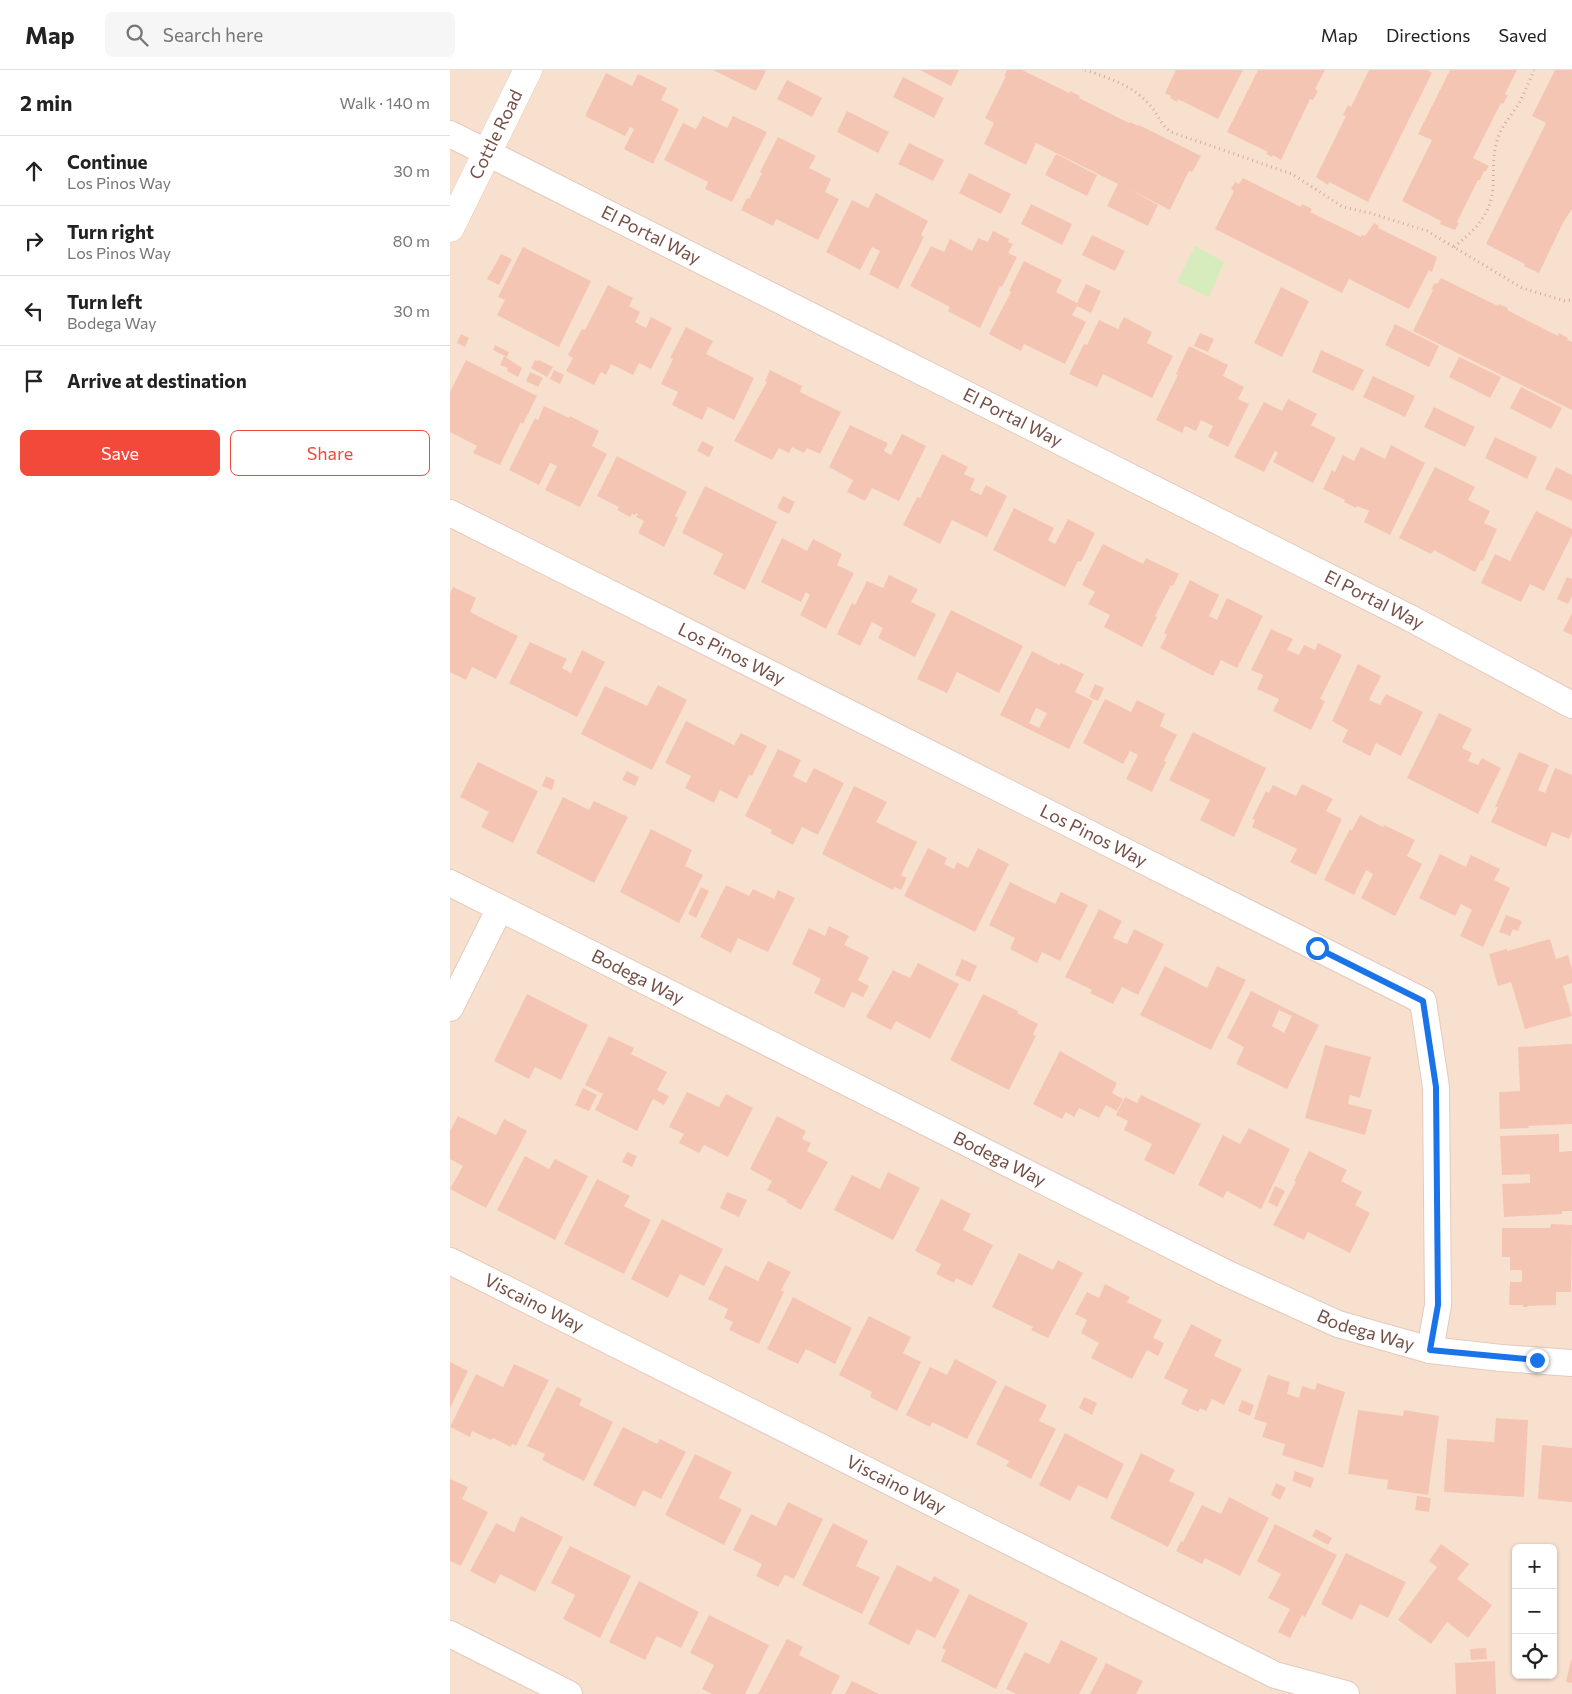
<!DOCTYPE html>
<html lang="en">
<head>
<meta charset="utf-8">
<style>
	:root { --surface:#fff; --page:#f6f6f6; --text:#222; --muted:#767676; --line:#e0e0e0; --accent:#f1493a }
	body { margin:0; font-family:Commissioner,sans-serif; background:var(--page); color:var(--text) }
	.controls { position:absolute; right:15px; bottom:15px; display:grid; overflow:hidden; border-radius:8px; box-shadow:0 1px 4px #0004 }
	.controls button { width:45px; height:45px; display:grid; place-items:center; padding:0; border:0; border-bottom:1px solid var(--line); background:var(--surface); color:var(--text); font:25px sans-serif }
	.stop { position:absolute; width:15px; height:15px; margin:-11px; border:4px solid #1a73e8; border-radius:50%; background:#fff }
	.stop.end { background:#1a73e8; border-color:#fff; box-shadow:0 1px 5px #0008 }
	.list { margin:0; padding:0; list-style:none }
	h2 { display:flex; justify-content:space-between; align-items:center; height:65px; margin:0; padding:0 20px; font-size:21px }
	h2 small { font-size:16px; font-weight:400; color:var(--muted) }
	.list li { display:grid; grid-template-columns:32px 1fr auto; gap:15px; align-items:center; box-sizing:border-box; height:70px; padding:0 20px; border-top:1px solid var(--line) }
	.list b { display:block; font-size:19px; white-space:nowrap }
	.list p { margin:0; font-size:16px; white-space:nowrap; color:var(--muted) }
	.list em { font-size:16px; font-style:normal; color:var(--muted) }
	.actions { display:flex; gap:10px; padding:15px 20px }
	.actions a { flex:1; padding:11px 0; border:1px solid var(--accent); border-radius:8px; text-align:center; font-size:18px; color:var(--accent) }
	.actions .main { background:var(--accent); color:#fff }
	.icon { flex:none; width:28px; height:28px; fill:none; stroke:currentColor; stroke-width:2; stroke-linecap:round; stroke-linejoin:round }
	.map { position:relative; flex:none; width:1122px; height:1624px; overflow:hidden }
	header { display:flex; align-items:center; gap:30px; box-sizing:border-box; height:70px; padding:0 25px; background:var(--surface); border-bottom:1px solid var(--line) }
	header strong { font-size:24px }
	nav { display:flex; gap:28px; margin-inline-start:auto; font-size:18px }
	.search { width:350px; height:45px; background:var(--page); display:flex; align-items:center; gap:12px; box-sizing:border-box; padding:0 18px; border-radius:8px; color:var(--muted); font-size:19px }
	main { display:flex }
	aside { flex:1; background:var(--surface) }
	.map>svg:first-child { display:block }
	.residential { fill:#f8e0cf; fill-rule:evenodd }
	.green { fill:#d6ecbc }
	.building { fill:#f5c5b4; fill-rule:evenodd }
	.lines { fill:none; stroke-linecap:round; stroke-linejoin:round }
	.street-casing { stroke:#e4c9bd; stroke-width:28 }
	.secondary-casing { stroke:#e9c9b9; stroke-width:29 }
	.path { stroke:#d9a897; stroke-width:3; stroke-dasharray:1 4; stroke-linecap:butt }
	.street { stroke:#fff; stroke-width:26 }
	.secondary { stroke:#fff; stroke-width:28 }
	.route { stroke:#1a73e8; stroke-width:6 }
	.labels { text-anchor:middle; stroke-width:4; stroke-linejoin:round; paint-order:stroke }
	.street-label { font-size:18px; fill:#754f45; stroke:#fff2e6 }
</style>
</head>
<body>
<header>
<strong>Map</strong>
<div class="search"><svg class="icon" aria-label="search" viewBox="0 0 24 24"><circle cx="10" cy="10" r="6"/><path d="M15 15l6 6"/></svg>Search here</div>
<nav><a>Map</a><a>Directions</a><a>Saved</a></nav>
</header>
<main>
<aside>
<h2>2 min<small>Walk · 140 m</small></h2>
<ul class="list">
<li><svg class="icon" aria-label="ahead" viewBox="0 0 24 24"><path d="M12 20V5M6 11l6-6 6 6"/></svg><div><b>Continue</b><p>Los Pinos Way</p></div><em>30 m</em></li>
<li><svg class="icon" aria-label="right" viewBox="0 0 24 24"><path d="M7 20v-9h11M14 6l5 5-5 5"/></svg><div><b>Turn right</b><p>Los Pinos Way</p></div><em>80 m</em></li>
<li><svg class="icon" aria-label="left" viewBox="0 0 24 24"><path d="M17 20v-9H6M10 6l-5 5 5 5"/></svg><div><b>Turn left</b><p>Bodega Way</p></div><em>30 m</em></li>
<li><svg class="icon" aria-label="arrive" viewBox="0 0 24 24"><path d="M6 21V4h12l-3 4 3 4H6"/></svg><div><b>Arrive at destination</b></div></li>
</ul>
<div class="actions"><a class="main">Save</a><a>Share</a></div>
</aside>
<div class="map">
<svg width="1122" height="1624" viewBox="0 0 1122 1624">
	<rect width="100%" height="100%" fill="#feedde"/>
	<path class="residential" d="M0 0H1122V1624H0ZM1066 1478H1103V1605H1066Z"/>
	<path class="green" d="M745 176 774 192 759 227 727 212Z"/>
	<g class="building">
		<path d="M263 0H315L316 1 306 21Z"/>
		<path d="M470 0H509L501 16Z"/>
		<path d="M557 0H572L619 23 620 21 630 26 629 28 679 53 680 52 688 56 689 55 751 86 742 102 739 101 720 140 679 119 708 135 698 156 657 136 668 114 586 73 576 95 534 74 544 53 535 48 556 6H554Z"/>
		<path d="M726 0H793L768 49 728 29 727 32 720 28 721 26 715 23Z"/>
		<path d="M808 0H875L865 19 868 21 863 30 860 29 831 90 823 85 822 87 816 84 818 82 777 62Z"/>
		<path d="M919 0H977L982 3 918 132 879 112 878 115 866 107 896 46 893 45 898 35 901 37Z"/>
		<path d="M1000 0H1067L1055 24 1058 25 1053 34 1051 33 1023 88 1039 96 1036 101H1034L1030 110H1028L1007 152 1009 153 1005 160 990 154 991 151 952 131 982 70 968 64Z"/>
		<path d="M1105 0H1122V139L1114 151 1089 203 1074 196 1075 194 1036 174 1096 53 1082 46Z"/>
		<path d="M156 3 182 16 188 4 217 18 211 30 229 39 203 94 174 79 184 59 180 57 175 66 135 46Z"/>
		<path d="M453 7 494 28 484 48 443 27Z"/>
		<path d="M337 10 372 28 362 47 327 29Z"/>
		<path d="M397 41 439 62 428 83 387 62Z"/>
		<path d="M253 46 277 58 283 46 317 62 282 132 255 119 258 112 214 90 233 53 246 59Z"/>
		<path d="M328 67 366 86 359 98 381 109 375 122 389 129 368 170 326 149 323 156 291 140 297 128 299 129 312 103 310 102Z"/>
		<path d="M459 73 494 90 483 111 448 94Z"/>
		<path d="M606 84 647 105 637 126 595 105Z"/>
		<path d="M519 103 561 124 551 144 509 123Z"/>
		<path d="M793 108 851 137 852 134 862 139 860 142 911 167 912 165 915 166 924 153 929 156 928 158 987 187 982 202 979 200 959 239 899 209 892 223 765 159 784 121 781 119 785 112 789 114Z"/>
		<path d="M426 123 478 151 471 165 474 167 448 219 419 204 430 181 422 177 410 200 376 182 402 130 418 138Z"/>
		<path d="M581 134 622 154 612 175 571 154Z"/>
		<path d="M543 161 559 169 558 172 563 174 558 183 567 187 552 217 550 216 530 258 498 241 500 237 460 216 481 176 494 182 500 169 522 181 528 168 538 172Z"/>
		<path d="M642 165 675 181 665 201 632 185Z"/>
		<path d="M73 177 141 211 109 277 47 245 55 230 48 227Z"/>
		<path d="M51 184 62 189 49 215 37 209Z"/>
		<path d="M574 191 612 210 606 222 627 233 636 214 651 221 641 243 627 236 622 245 636 252 615 294 574 274 571 281 539 264 561 222 559 221Z"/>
		<path d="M991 208 1048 236 1049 234 1058 238 1057 240 1108 266 1109 263 1118 268 1117 270 1122 272V340L963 261 983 220 981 219 985 213 987 214Z"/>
		<path d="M158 215 183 228 179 236 190 242 185 252 196 258 201 247 222 258 201 299 189 293 183 305 161 294 156 305 151 302 144 315 116 301 123 288 118 285 132 259 135 260Z"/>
		<path d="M831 217 859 231 832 287 804 273Z"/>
		<path d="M674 247 702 262 697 273 723 286 702 328 653 304 647 317 619 304 634 274 637 275 649 250 668 259Z"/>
		<path d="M945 254 989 276 979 297 935 275Z"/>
		<path d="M236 257 263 271 256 284 304 308 284 350 258 337 252 350 222 335 228 322 211 314 223 289 220 288Z"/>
		<path d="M750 263 764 269 758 282 744 276Z"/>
		<path d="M11 264 19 268 15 277 7 273Z"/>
		<path d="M45 275 59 282 57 287 43 280Z"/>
		<path d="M739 276 778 295 773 306 794 317 788 329 799 334 778 377 758 367 763 356 751 350 746 361 735 356 732 363 706 350 728 305 726 304Z"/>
		<path d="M871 280 914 300 903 321 862 302Z"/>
		<path d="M54 286 72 298 68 307 57 301 58 298 50 295Z"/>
		<path d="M1009 287 1051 307 1040 328 999 307Z"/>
		<path d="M16 290 87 326 73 354 71 352 50 395 23 383 27 376 0 362V322Z"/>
		<path d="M85 290 88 291 89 290 103 297 97 307 81 298Z"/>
		<path d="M104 300 114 305 110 314 100 309Z"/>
		<path d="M320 300 352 316 350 322 391 342 370 384 357 378 354 383 342 377 339 383 329 378 322 390 284 371 317 312 315 311Z"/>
		<path d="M80 302 93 308 88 317 76 311Z"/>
		<path d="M923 306 965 326 955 347 913 327Z"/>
		<path d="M1071 317 1112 338 1101 359 1060 338Z"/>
		<path d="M838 329 867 344 861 355 886 368 863 413 823 392 828 383 825 381 814 402 784 387 814 332 832 341Z"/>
		<path d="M94 336 119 348 120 346 149 361 142 376 157 384 130 437 95 420 107 396 100 393 89 415 59 400 85 348 88 350Z"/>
		<path d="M984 337 1025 357 1015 377 974 357Z"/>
		<path d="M400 355 438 373 434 381 441 385 452 364 476 376 449 431 422 418 415 431 397 422 403 410 379 397Z"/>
		<path d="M1045 367 1087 387 1077 409 1035 388Z"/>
		<path d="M252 371 264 377 259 387 247 381Z"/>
		<path d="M941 375 975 393 940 465 914 452 919 441 907 436 906 438 894 432 895 430 873 419 882 400 885 402 893 385 904 391 911 377 935 389Z"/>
		<path d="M492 384 518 397 514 404 525 409 520 420 531 425 536 415 557 426 537 467 502 450 490 474 453 455 467 427 470 428Z"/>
		<path d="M167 386 237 422 225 446 228 448 214 477 188 463 194 451 186 447 188 444 186 443 185 445 182 444 180 447 167 440 169 437 147 426Z"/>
		<path d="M985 397 1025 417 1018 430 1040 441 1034 453 1047 459 1033 491 1031 490 1025 502 984 480 981 484 949 468Z"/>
		<path d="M1106 397 1122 405V431L1095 419Z"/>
		<path d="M255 416 327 452 295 520 263 504 273 484 232 463Z"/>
		<path d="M333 426 345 432 339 444 327 438Z"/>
		<path d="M564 438 604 458 598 470 605 474 618 449 645 463 631 492 628 491 615 517 543 480Z"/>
		<path d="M1086 441 1122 459V465L1094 521 1080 514 1071 532 1031 513 1045 484 1060 491Z"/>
		<path d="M332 468 357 481 363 469 392 484 387 495 404 503 376 559 350 545 360 525 356 522 351 532 311 512Z"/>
		<path d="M653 474 693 494 696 488 729 504 723 516 721 515 705 546 707 547 692 577 654 557 660 545 638 534 645 522 632 515Z"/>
		<path d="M439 505 468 519 461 532 486 544 465 587 428 568 433 558 422 552 410 576 387 564 402 533 405 535 417 511 433 518Z"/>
		<path d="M1117 507 1122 509V526L1118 534 1107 529Z"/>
		<path d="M740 510 769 525 759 546 767 550 777 528 813 546 787 598 771 590 763 606 710 578 717 565 714 563Z"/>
		<path d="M3 517 26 528 20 542 68 566 46 609 22 597 16 610 0 602V524Z"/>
		<path d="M501 540 573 576 549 623 507 602 497 623 467 609Z"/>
		<path d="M1122 543V565L1113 561Z"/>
		<path d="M821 559 843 569 837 580 849 585 854 575 865 580 868 573 892 585 870 629 875 631 861 660 823 641 829 629 807 619 813 605 801 600Z"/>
		<path d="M80 572 117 589 112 598 121 603 132 580 155 592 127 647 59 613Z"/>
		<path d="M582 581 609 595 611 593 634 604 625 622 643 631 619 679 550 645ZM586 638 597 643 589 658 579 653Z"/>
		<path d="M908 594 931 606 919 630 930 635 936 624 973 642 951 686 926 673 920 686 892 672 898 660 882 651Z"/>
		<path d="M645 614 654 618 648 631 639 627Z"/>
		<path d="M208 615 237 630 202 700 131 664 155 616 197 636Z"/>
		<path d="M655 629 681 642 687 630 715 644 710 656 727 665 714 691 716 692 702 722 676 709 688 685 680 681 673 694 633 673Z"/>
		<path d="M989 643 1022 659 1012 678 1022 683 1018 691 1028 695 1032 688 1051 698 1028 744 957 708Z"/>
		<path d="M236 651 284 675 291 663 317 676 302 706 299 705 287 729 270 720 264 733 235 718 241 706 215 693Z"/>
		<path d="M743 662 816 698 784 767 750 750 760 730 719 710Z"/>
		<path d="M328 679 351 690 343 706 356 713 364 698 394 713 368 765 352 757 343 775 320 763 322 760 295 746Z"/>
		<path d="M1069 682 1099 695 1088 720 1095 723 1105 698 1122 705V762L1119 769 1102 762 1096 777 1041 752 1048 737H1045Z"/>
		<path d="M28 692 88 721 63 773 31 757 39 742 10 727Z"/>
		<path d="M177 701 189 707 185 716 172 710Z"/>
		<path d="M96 706 105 710 102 720 92 716Z"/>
		<path d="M852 714 883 729 876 741 892 749 866 805 840 792 847 779 802 757 805 750 802 749 816 721 819 723 823 715 846 726Z"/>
		<path d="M404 716 437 732 426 752 467 772 451 805 457 808 451 820 444 817 443 820 372 784Z"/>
		<path d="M113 727 139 740 144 731 178 747 144 813 86 783Z"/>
		<path d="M910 745 933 757 934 755 965 770 957 786 972 794 945 846 911 828 923 804 916 800 904 825 874 810 900 759 902 760Z"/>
		<path d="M201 759 242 780 235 796 253 805 229 853 170 822Z"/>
		<path d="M478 778 497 788 494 794 504 799 507 792 518 798 528 778 559 794 525 862 454 826Z"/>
		<path d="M990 784 1016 797 1021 785 1050 799 1044 810 1060 818 1033 877 1010 866 1022 840 1011 834 1005 846 969 828Z"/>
		<path d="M560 812 605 834 611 822 638 835 610 891 592 882 587 893 560 879 565 868 539 855Z"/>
		<path d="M276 815 299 826 303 819 324 829 328 820 345 828 318 882 288 868 281 883 250 867Z"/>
		<path d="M251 817 259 821 246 848 238 844Z"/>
		<path d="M649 839 672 851 663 868 677 874 684 859 714 874 688 925 672 917 663 934 640 923 642 920 615 907Z"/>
		<path d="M1056 845 1072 851 1068 861 1063 859 1060 866 1049 862Z"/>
		<path d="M379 856 399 866 394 875 419 887 408 910 419 916 413 927 402 922 394 938 364 923 371 909 342 894 359 858 375 866Z"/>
		<path d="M1100 869 1106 889 1118 885 1122 899V913L1113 916 1122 946 1075 959 1061 912 1048 916 1039 884 1057 879V881Z"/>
		<path d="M512 889 527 896 520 912 505 905Z"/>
		<path d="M468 893 509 914 480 969 446 951 441 960 416 947 443 900 460 908Z"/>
		<path d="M715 896 757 918 767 896 796 910 761 980 690 945Z"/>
		<path d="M801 921 869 955 837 1019 786 994 794 977 777 968ZM829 940 842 946 834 963 822 956Z"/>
		<path d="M77 924 138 955 111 1010 85 997 79 1009 44 991Z"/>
		<path d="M533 924 568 941 567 943 588 954 583 964 586 966 559 1020 500 990Z"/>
		<path d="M159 966 184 978 181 984 217 1002 207 1020 219 1026 214 1035 203 1029 187 1061 145 1040 153 1024 135 1015Z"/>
		<path d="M1122 974V1054L1078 1056 1079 1058 1050 1059 1049 1022 1070 1021 1068 977Z"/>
		<path d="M875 975 921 987 910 1028 900 1025 898 1034 922 1040 915 1065 855 1048Z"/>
		<path d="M610 981 667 1013 662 1023 673 1029 667 1041 656 1035 649 1048 629 1038 624 1047 616 1042 612 1049 583 1034Z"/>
		<path d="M133 1018 147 1025 139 1041 125 1035Z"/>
		<path d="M237 1022 269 1037 276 1024 303 1038 278 1087 254 1075 249 1083 229 1073 234 1064 219 1057Z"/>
		<path d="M691 1025 751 1054 724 1105 694 1090 702 1074 674 1060 678 1051 666 1045 675 1027 687 1033Z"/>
		<path d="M8 1046 46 1065 54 1049 77 1061 36 1138 0 1119 13 1096 0 1089V1061Z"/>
		<path d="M327 1046 356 1061 352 1069 361 1073 357 1081 378 1092 351 1140 336 1132 337 1130 317 1120 322 1111 300 1099Z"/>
		<path d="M799 1058 840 1079 811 1139 777 1121 773 1128 748 1115 773 1065 790 1074Z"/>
		<path d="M1109 1064V1082L1122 1081V1141H1112V1144L1054 1147 1052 1114 1080 1113V1104L1052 1105 1050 1066Z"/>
		<path d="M859 1081 897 1100 891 1111 912 1122 905 1135 920 1143 900 1183 858 1162 854 1170 823 1155 846 1112 844 1111Z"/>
		<path d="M177 1082 187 1086 182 1097 172 1092Z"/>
		<path d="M75 1086 99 1099 105 1089 138 1106 105 1170 47 1140Z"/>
		<path d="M438 1102 470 1118 443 1170 384 1140 402 1105 430 1119Z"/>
		<path d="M147 1109 180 1126 174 1136 201 1150 174 1204 114 1174Z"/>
		<path d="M825 1116 835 1121 827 1137 818 1132Z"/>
		<path d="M277 1122 297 1130 289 1147 270 1138Z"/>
		<path d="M491 1129 521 1144 513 1160 543 1175 522 1216 506 1208 504 1213 486 1204 491 1194 465 1181Z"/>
		<path d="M212 1149 273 1179 254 1216 230 1204 218 1228 181 1209Z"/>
		<path d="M1101 1154 1122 1155 1121 1222H1106V1235L1077 1236 1078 1237H1073V1235H1059L1060 1212H1072V1200H1060V1187H1052V1158H1100Z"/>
		<path d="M569 1183 603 1200 608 1190 633 1203 598 1268 581 1260 583 1257 542 1237Z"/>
		<path d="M318 1191 341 1202 331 1220 334 1222 309 1274 279 1260 283 1252 274 1248 278 1239 258 1229 275 1195 308 1211Z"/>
		<path d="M655 1214 680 1227 677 1232 712 1250 703 1268 714 1273 708 1286 697 1280 682 1309 641 1288 649 1273 631 1263 637 1250 625 1244 637 1222 649 1228Z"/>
		<path d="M343 1227 402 1258 385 1294 356 1279 348 1294 317 1279Z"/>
		<path d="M419 1246 461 1267 453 1283 471 1292 447 1341 420 1327 422 1322 389 1305Z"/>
		<path d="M741 1254 772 1270 764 1286 792 1299 774 1335 762 1329 756 1341 750 1338 748 1342 731 1334 738 1320 714 1308Z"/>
		<path d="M505 1289 547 1311 517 1369 482 1352 480 1357 456 1345 480 1297 497 1305Z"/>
		<path d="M0 1292 18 1301 0 1338Z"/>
		<path d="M64 1294 99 1310 66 1376 62 1374 61 1377 43 1368 41 1370 22 1361 20 1367 0 1357 26 1304 53 1317Z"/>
		<path d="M818 1305 840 1312 837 1324 849 1328 852 1316 865 1320 867 1313 895 1322 873 1398 832 1385 835 1374 812 1367 817 1353 804 1349Z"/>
		<path d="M555 1315 597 1335 589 1351 606 1359 581 1409 556 1396 559 1391 526 1374Z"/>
		<path d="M107 1317 132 1329 129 1335 163 1352 134 1411 92 1390 95 1384 77 1376Z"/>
		<path d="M634 1327 647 1333 642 1345 629 1338Z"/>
		<path d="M792 1330 804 1335 800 1346 788 1341Z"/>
		<path d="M908 1340 953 1346 954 1340 989 1346 978 1425 937 1419 938 1410 898 1404Z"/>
		<path d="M1046 1348 1078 1350 1074 1427 994 1422 997 1369 1044 1372Z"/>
		<path d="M173 1357 207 1374 210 1369 236 1382 211 1429 193 1420 185 1437 143 1415Z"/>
		<path d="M615 1363 674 1394 657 1429 628 1415 620 1431 589 1415Z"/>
		<path d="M1092 1375 1122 1378V1432L1088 1429Z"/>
		<path d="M691 1383 725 1400 719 1411 745 1423 718 1477 660 1448Z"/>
		<path d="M245 1384 282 1402 269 1428 292 1439 274 1475 215 1445Z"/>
		<path d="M845 1401 864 1408 861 1418 842 1411Z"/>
		<path d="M0 1409 18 1417 12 1429 38 1442 11 1496 0 1491Z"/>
		<path d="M826 1413 836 1418 830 1430 821 1425Z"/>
		<path d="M967 1426 981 1428 979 1442 965 1440Z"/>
		<path d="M779 1427 819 1448 790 1506 755 1488 752 1494 726 1481 731 1471 733 1472 752 1435 771 1444Z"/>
		<path d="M338 1432 373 1449 344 1509 335 1505 328 1517 306 1506 312 1494 283 1480 301 1444 326 1456Z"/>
		<path d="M71 1446 113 1467 85 1522 50 1504 45 1514 20 1501 46 1453 64 1462Z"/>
		<path d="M383 1453 418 1471 406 1496 430 1507 412 1544 352 1515Z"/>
		<path d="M825 1454 887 1485 855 1547 852 1545 840 1568 828 1562 840 1539 818 1528 831 1504 807 1491Z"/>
		<path d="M866 1459 882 1468 878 1475 862 1466Z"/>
		<path d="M991 1474 1019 1494 1007 1509 1042 1535 1018 1568 997 1552 981 1574 948 1550 987 1497 979 1491Z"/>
		<path d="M120 1476 181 1506 150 1568 113 1549 125 1525 101 1513Z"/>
		<path d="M896 1483 956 1512 938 1548 910 1534 902 1550 871 1534Z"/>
		<path d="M447 1495 481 1512 484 1506 510 1520 485 1568 467 1559 459 1575 418 1554Z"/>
		<path d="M189 1511 249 1542 231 1578 207 1566 195 1590 159 1572Z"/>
		<path d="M519 1524 578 1553 546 1619 491 1591 496 1580 492 1578Z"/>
		<path d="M259 1545 319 1575 295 1624H262L252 1619 264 1595 240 1583Z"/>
		<path d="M337 1569 353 1577 349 1585 390 1606 381 1624H308Z"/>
		<path d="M611 1570 648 1588 629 1624H566L556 1619 575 1582 599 1594Z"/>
		<path d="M1036 1578 1037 1589 1021 1590 1020 1579Z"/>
		<path d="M1121 1590H1122V1613L1116 1612Z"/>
		<path d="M1045 1591 1046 1624H1006L1005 1593Z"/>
		<path d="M656 1593 693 1611 686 1624H640Z"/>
		<path d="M402 1611 429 1624H395Z"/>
	</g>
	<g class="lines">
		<defs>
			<g id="street">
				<path id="s1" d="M0 64 960 548 1122 635"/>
				<path id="s2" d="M0 443 973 931 986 1017 988 1235 980 1280"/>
				<path id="s3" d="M0 813 778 1204 888 1254 980 1280 1051 1288 1122 1293"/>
				<path d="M0 938 50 838"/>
				<path id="s4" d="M0 1191 825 1605 896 1624"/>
				<path d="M0 1564 119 1624"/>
			</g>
			<g id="secondary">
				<path id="s5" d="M0 158 78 0"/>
			</g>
		</defs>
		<use href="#street" class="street-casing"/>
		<use href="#secondary" class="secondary-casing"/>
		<g class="path">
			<path d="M635 0C659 8 682 15 700 35 708 44 711 55 721 62L842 104 893 137 920 143 977 161 1072 218 1115 231 1122 230"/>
			<path d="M1004 177C1024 161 1041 145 1043 117 1044 101 1042 84 1048 68 1052 55 1061 46 1068 35 1074 24 1079 12 1084 0"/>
		</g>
		<use href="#street" class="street"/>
		<use href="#secondary" class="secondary"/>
	</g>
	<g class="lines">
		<path class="route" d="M867 878 973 931 986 1017 988 1235 980 1280 1087 1290"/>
	</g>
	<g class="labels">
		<g class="street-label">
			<text dy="6" stroke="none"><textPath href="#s5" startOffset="104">Cottle Road</textPath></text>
			<text dy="6" stroke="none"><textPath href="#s1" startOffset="225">El Portal Way</textPath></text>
			<text dy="6" stroke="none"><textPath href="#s1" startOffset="630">El Portal Way</textPath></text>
			<text dy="6" stroke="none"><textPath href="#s1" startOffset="1035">El Portal Way</textPath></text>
			<text dy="6" stroke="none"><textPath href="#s2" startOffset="315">Los Pinos Way</textPath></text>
			<text dy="6" stroke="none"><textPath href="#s2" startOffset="720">Los Pinos Way</textPath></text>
			<text dy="6" stroke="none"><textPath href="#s3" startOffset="210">Bodega Way</textPath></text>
			<text dy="6" stroke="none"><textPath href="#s3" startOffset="615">Bodega Way</textPath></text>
			<text dy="6" stroke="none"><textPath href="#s4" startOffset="94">Viscaino Way</textPath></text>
			<text dy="6" stroke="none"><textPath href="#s3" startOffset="1020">Bodega Way</textPath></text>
			<text dy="6" stroke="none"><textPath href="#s4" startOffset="499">Viscaino Way</textPath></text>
		</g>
	</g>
</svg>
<div class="controls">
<button>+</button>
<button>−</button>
<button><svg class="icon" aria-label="locate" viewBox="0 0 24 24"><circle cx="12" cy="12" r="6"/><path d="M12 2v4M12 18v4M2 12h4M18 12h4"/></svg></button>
</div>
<div class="stop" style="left:867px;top:878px"></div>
<div class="stop end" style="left:1087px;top:1290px"></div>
</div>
</main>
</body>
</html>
